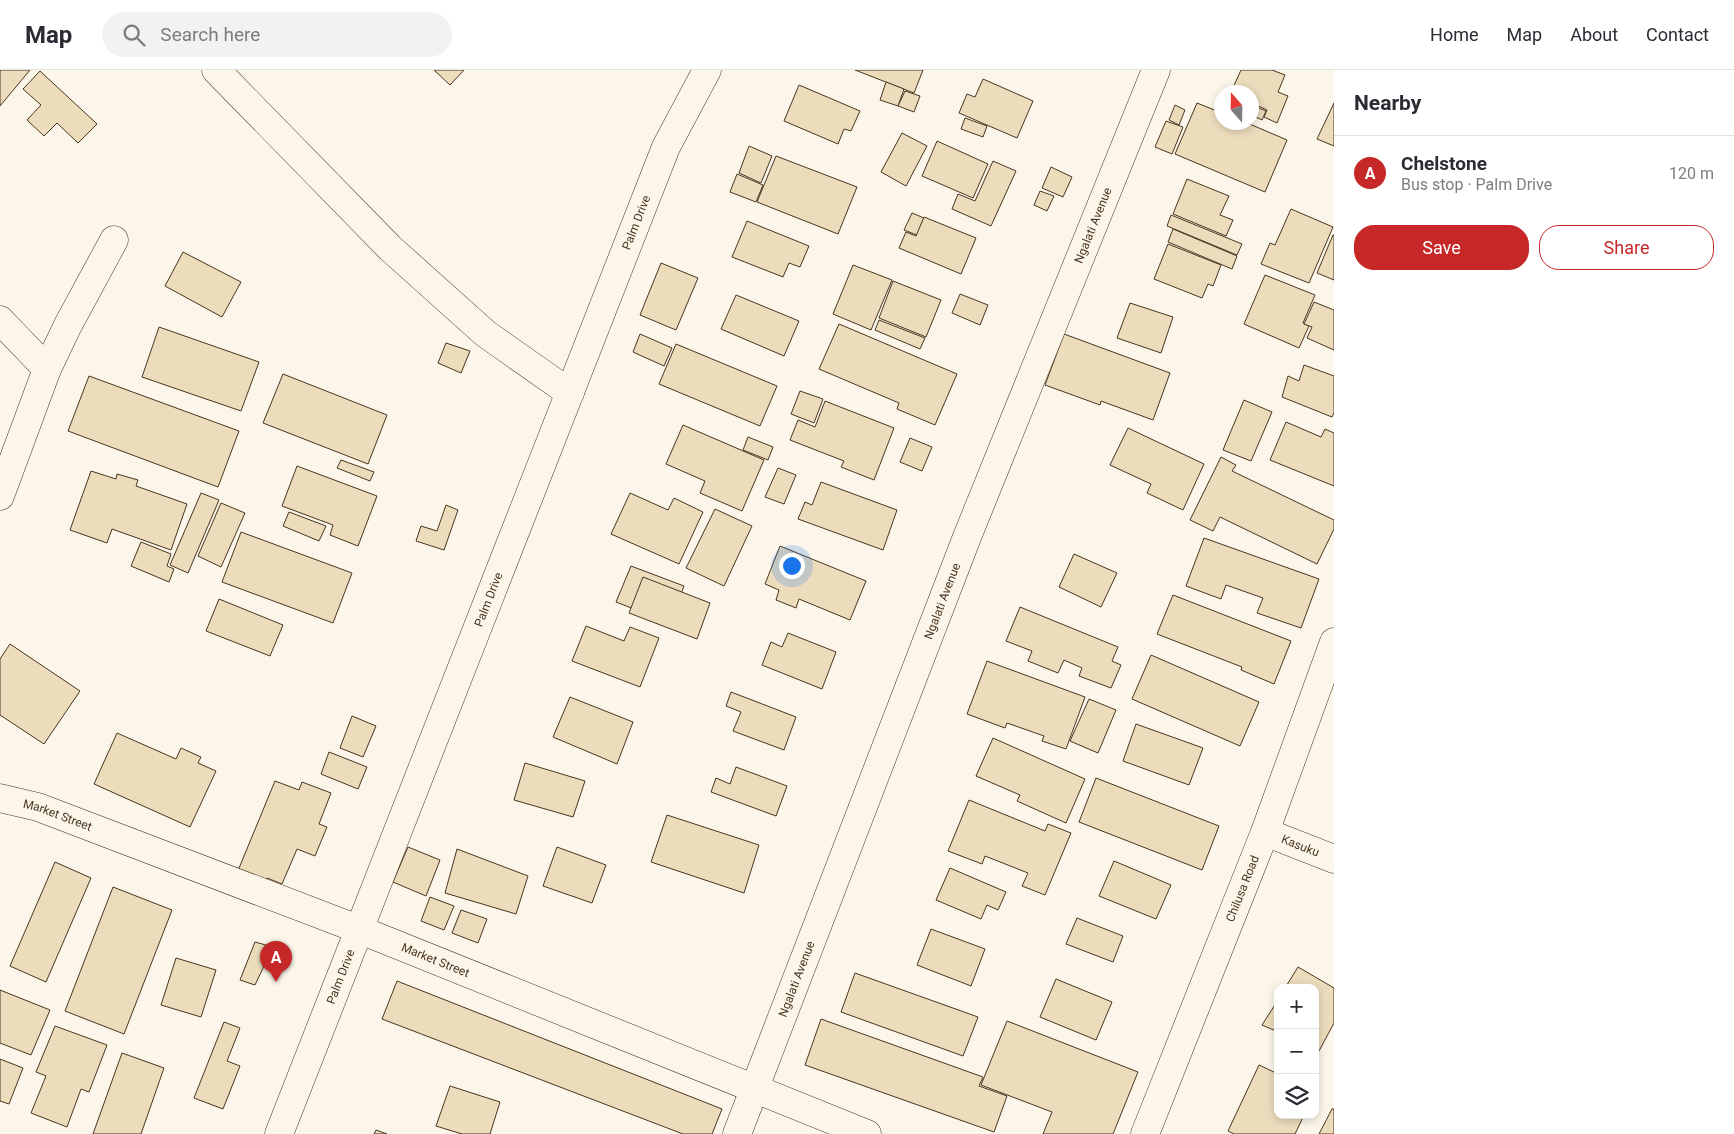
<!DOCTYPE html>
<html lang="en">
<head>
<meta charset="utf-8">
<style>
	:root { --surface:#fff; --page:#f2f2f3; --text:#2b2b33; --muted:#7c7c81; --line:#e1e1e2; --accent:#c62828 }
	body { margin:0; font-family:Roboto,sans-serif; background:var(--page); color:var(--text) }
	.controls { position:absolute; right:15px; bottom:15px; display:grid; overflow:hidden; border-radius:10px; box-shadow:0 2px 8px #0003 }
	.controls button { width:45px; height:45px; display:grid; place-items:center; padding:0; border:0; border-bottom:1px solid var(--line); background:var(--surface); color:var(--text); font:25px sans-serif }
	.compass { position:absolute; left:1214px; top:15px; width:45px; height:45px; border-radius:50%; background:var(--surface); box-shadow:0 2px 8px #0003; rotate:340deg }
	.you { position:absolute; left:791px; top:495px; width:18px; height:18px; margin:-12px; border:4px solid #fff; border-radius:50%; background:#1a73e8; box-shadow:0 0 0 8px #1a73e833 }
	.badge { display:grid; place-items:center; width:32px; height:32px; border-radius:50%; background:var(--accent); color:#fff; font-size:16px; font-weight:700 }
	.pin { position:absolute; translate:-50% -41px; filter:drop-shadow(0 1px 2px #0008) }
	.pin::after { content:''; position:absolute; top:26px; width:18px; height:15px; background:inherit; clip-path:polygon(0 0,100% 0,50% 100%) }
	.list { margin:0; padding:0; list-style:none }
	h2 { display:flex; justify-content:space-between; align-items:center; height:65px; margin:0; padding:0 20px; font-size:21px }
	h2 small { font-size:16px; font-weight:400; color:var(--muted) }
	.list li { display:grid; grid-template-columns:32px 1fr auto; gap:15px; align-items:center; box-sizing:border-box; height:75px; padding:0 20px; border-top:1px solid var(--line) }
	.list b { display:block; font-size:19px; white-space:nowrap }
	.list p { margin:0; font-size:16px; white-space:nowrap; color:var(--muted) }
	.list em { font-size:16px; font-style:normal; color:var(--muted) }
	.actions { display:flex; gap:10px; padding:15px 20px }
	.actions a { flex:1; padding:11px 0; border:1px solid var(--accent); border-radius:20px; text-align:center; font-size:18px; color:var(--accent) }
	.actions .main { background:var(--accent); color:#fff }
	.icon { flex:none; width:28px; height:28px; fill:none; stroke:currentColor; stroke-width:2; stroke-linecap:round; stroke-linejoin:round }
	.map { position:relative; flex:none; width:1334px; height:1064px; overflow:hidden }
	header { display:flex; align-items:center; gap:30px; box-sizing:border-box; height:70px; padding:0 25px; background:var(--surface); border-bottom:1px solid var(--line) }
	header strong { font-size:24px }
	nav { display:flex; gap:28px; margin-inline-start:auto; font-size:18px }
	.search { width:350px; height:45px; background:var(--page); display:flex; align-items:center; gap:12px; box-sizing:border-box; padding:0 18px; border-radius:28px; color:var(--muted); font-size:19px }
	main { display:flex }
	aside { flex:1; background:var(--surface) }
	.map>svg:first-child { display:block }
	.building { fill:#ecdcbc; stroke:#4a3520 }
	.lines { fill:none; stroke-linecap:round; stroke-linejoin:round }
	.minor-casing { stroke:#4a3520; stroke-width:29 }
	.minor { stroke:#fbf6e9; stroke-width:28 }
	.labels { text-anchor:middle; stroke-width:4; stroke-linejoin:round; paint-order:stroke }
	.street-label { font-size:12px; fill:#4a3520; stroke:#fbf6e9 }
</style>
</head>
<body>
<header>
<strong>Map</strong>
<div class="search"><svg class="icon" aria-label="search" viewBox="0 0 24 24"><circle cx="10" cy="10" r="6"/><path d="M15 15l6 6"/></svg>Search here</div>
<nav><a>Home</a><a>Map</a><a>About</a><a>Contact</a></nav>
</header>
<main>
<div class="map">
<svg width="1334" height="1064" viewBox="0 0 1334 1064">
	<rect width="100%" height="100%" fill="#fbf6e9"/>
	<g class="building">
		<path d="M0 0H30L0 36Z"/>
		<path d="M434 0H464L450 15Z"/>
		<path d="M855 0H923L914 23Z"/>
		<path d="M1241 0H1272L1285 5 1278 22 1288 26 1277 53 1264 47 1267 40 1252 33V22H1231Z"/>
		<path d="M40 1 97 54 78 73 57 53 44 66 27 50 41 35 23 19Z"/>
		<path d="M983 9 1033 31 1017 68 959 43 967 24 975 27Z"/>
		<path d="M886 12 904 19 898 36 880 30Z"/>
		<path d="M799 15 860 41 851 61 844 59 838 74 784 51Z"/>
		<path d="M905 21 920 26 914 42 898 36Z"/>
		<path d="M1197 33 1222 43V52H1245L1287 70 1265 122 1175 84Z"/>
		<path d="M1334 33V76L1317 69Z"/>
		<path d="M1175 35 1185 40 1179 55 1169 50Z"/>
		<path d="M1252 35 1266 41 1262 50 1252 45Z"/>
		<path d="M965 48 987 56 983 67 961 59Z"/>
		<path d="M1166 51 1183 57 1172 84 1155 77Z"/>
		<path d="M902 63 927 76 906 116 881 102Z"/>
		<path d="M937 71 988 94 973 128 922 106Z"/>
		<path d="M749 76 772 86 761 113 739 103Z"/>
		<path d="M776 86 857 117 838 164 757 132Z"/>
		<path d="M993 91 1016 101 991 156 952 139 958 124 975 131Z"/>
		<path d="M1051 97 1072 107 1063 127 1042 118Z"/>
		<path d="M737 104 763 115 756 132 730 122Z"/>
		<path d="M1187 109 1229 126 1220 145 1233 150 1226 166 1173 144Z"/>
		<path d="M1040 121 1054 126 1047 141 1034 135Z"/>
		<path d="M1291 139 1333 157 1309 213 1261 194 1270 173 1275 175Z"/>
		<path d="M912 143 924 148 917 165 904 160Z"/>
		<path d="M1171 145 1242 174 1237 185 1167 156Z"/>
		<path d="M924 147 976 168 961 204 899 178 906 162 916 166Z"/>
		<path d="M747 151 809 176 800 197 789 193 783 207 732 187Z"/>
		<path d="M1173 159 1237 186 1232 199 1168 172Z"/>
		<path d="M1333 165H1334V210L1317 203Z"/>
		<path d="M1168 174 1221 195 1213 216 1208 214 1202 228 1154 209Z"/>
		<path d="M183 182 241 212 222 247 165 216Z"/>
		<path d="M661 193 698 208 676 260 640 245Z"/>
		<path d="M853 195 892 210 871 260 833 244Z"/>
		<path d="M1265 205 1315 225 1303 253 1309 256 1299 278 1244 254Z"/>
		<path d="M893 211 941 230 926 267 879 248Z"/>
		<path d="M960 224 988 235 980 255 952 243Z"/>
		<path d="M736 225 799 251 784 286 721 259Z"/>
		<path d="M1314 232 1334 240V280L1307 268 1312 257 1304 254Z"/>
		<path d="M1130 233 1173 247 1161 283 1117 268Z"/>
		<path d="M879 250 925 268 920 279 875 260Z"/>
		<path d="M839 254 957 304 935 355 897 339 899 333 819 299Z"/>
		<path d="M159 257 259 292 241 341 142 307Z"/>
		<path d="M640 264 672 278 664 296 633 282Z"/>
		<path d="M1064 264 1170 303 1153 350 1101 331 1100 335 1045 315Z"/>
		<path d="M446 273 470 281 461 303 438 293Z"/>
		<path d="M676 274 777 316 760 356 659 314Z"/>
		<path d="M1304 295 1334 306V343L1332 347 1282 327 1288 306 1299 311Z"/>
		<path d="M283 304 387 345 368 394 263 353Z"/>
		<path d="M89 306 239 361 218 417 68 361Z"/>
		<path d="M800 321 823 329 814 353 791 344Z"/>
		<path d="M1244 330 1272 342 1251 391 1223 380Z"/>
		<path d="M825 331 894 358 874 410 841 397 844 391 790 370 798 350 815 357Z"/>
		<path d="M1286 352 1321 367 1325 359 1334 363V416L1270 390Z"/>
		<path d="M683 355 764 390 742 441 700 423 705 411 666 394Z"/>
		<path d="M1128 358 1204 394 1183 440 1147 423 1151 414 1110 395Z"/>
		<path d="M748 367 773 377 768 390 743 380Z"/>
		<path d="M910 368 932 377 922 401 900 392Z"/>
		<path d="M1221 387 1236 395 1232 401 1334 450V459L1317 494 1220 447 1213 461 1190 450Z"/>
		<path d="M341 390 374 402 370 411 337 398Z"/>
		<path d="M297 396 377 426 358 476 330 465 333 455 282 436Z"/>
		<path d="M778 398 796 405 784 434 765 427Z"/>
		<path d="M91 401 116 409 117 404 138 410 136 416 187 434 171 480 112 459 107 473 70 460Z"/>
		<path d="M821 412 897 440 883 480 798 449 805 432 812 435Z"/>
		<path d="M201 423 219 430 188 503 170 495Z"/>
		<path d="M630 423 668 440 674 428 703 442 679 494 611 464Z"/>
		<path d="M221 433 245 443 221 497 198 486Z"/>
		<path d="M446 435 458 440 444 480 416 471 421 456 437 461Z"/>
		<path d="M715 439 752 456 724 516 686 498Z"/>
		<path d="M289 442 326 456 319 471 283 456Z"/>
		<path d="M241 462 352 503 333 553 222 512Z"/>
		<path d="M1204 468 1319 509 1301 558 1257 543 1263 528 1226 515 1221 529 1186 516Z"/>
		<path d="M141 472 171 484 167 496 174 499 169 512 131 496Z"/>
		<path d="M780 476 866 511 850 550 799 529 796 538 776 530 779 520 765 514Z"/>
		<path d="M1074 484 1117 503 1101 537 1059 517Z"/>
		<path d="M631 496 684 516 670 553 616 532Z"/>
		<path d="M643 507 710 533 697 569 629 543Z"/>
		<path d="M1173 525 1291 571 1274 614 1241 600 1242 597 1157 564Z"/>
		<path d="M219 529 283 555 270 586 206 561Z"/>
		<path d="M1020 537 1118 577 1112 591 1121 595 1111 618 1079 606 1082 598 1064 590 1058 603 1028 591 1032 581 1006 571Z"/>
		<path d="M586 556 624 571 630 557 659 568 640 617 572 591Z"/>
		<path d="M788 563 836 582 822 619 762 595 771 572 782 577Z"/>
		<path d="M10 574 80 621 44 674 0 645V589Z"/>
		<path d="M1151 585 1259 632 1240 676 1132 629Z"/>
		<path d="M987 591 1085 627 1066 679 1042 671 1044 666 1007 653 1005 658 967 644Z"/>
		<path d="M731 622 796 647 784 680 733 661 741 642 726 636Z"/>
		<path d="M570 627 633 652 617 694 553 667Z"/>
		<path d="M1089 629 1116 640 1098 683 1070 671Z"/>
		<path d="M352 646 376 656 363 687 340 678Z"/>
		<path d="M1136 654 1203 678 1189 715 1123 691Z"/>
		<path d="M117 663 176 689 181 678 201 687 198 693 216 701 190 757 94 714Z"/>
		<path d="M993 668 1085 709 1066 753 1017 731 1020 725 976 706Z"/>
		<path d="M329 682 367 697 358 719 321 704Z"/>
		<path d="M525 693 585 711 573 747 514 730Z"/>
		<path d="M736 697 787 716 776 746 711 722 716 708 730 714Z"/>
		<path d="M1096 708 1219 756 1202 800 1079 752Z"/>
		<path d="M275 711 299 720 302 712 331 723 319 754 327 757 315 786 297 779 282 814 267 808 264 813 237 803Z"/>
		<path d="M969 730 1045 761 1048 754 1071 763 1045 825 1022 816 1028 803 985 786 982 794 948 781Z"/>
		<path d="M667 745 759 775 744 823 651 792Z"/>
		<path d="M408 777 440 790 426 826 393 812Z"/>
		<path d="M557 777 606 795 592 833 543 816Z"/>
		<path d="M457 779 528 806 516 844 445 823Z"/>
		<path d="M1114 791 1171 815 1156 849 1099 826Z"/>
		<path d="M55 792 91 808 46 912 10 896Z"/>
		<path d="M950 798 1006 822 998 840 987 835 981 849 936 830Z"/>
		<path d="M113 817 172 840 124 964 65 941Z"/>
		<path d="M430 827 454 836 444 860 421 851Z"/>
		<path d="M461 840 487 849 478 873 452 863Z"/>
		<path d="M1077 848 1123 866 1113 892 1066 874Z"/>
		<path d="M931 859 985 879 971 916 917 895Z"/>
		<path d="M255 872 273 877 255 915 240 910Z"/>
		<path d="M176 888 216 900 201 947 161 935Z"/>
		<path d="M1298 897 1334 918V953L1319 981 1315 980V918H1285Z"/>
		<path d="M855 903 978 947 963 986 841 942Z"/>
		<path d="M1056 909 1112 932 1096 970 1040 947Z"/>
		<path d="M397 911 722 1039 712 1064H683L382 949Z"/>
		<path d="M0 920 50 940 31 985 0 973Z"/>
		<path d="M1278 930V962L1262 955Z"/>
		<path d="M821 949 983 1007 979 1016 1007 1026 994 1062 805 995Z"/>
		<path d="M1007 951 1138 1002 1113 1064H1043L1052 1042 981 1015Z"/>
		<path d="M224 952 240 958 227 991 240 996 223 1039 194 1028Z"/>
		<path d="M55 956 107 975 89 1022 81 1019 67 1057 31 1043 46 1006 36 1002Z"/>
		<path d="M122 983 164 998 141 1064H93Z"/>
		<path d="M0 989 23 998 9 1034 0 1031Z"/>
		<path d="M1259 995 1278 1004V1045H1304L1295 1064H1234L1228 1061Z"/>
		<path d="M450 1016 500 1032 490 1064H462L436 1056Z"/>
		<path d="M1332 1039H1334V1064H1319Z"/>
		<path d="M376 1060 387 1064H374Z"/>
	</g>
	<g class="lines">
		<defs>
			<g id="minor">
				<path d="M216 0 390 178 486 264 570 323"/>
				<path d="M0 250 47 299 0 426"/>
				<path d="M47 299 68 255 114 170"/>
				<path id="s1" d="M0 728 38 737 358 859 867 1064"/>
				<path id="s2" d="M1265 762 1334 789"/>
				<path id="s3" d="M279 1064 666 77 707 0"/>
				<path id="s4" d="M737 1064 967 467 1156 0"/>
				<path id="s5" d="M1145 1064 1265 762 1334 572"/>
			</g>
		</defs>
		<use href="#minor" class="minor-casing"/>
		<use href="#minor" class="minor"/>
	</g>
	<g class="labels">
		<g class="street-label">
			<text dy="4" stroke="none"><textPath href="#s3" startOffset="979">Palm Drive</textPath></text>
			<text dy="4" stroke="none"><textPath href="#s4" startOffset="976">Ngalati Avenue</textPath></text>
			<text dy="4" stroke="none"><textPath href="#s3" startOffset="574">Palm Drive</textPath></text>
			<text dy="4" stroke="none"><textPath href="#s4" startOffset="571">Ngalati Avenue</textPath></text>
			<text dy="4" stroke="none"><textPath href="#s1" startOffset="60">Market Street</textPath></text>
			<text dy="4" stroke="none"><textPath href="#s2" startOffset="38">Kasuku</textPath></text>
			<text dy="4" stroke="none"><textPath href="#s5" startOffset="264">Chilusa Road</textPath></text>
			<text dy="4" stroke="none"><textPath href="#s1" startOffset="465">Market Street</textPath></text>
			<text dy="4" stroke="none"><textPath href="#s3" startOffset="169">Palm Drive</textPath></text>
			<text dy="4" stroke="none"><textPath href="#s4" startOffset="166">Ngalati Avenue</textPath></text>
		</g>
	</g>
</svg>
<div class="controls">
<button>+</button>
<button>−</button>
<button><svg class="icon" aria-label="layers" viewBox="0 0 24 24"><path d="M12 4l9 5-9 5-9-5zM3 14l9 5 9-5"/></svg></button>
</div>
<svg class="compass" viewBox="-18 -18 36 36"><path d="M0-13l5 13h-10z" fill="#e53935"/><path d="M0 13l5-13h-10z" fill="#7c7c81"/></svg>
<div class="you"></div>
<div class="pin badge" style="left:276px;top:912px">A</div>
</div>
<aside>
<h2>Nearby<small></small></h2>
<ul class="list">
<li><span class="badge">A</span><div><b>Chelstone</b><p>Bus stop · Palm Drive</p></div><em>120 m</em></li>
</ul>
<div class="actions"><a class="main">Save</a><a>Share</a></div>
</aside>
</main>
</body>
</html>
